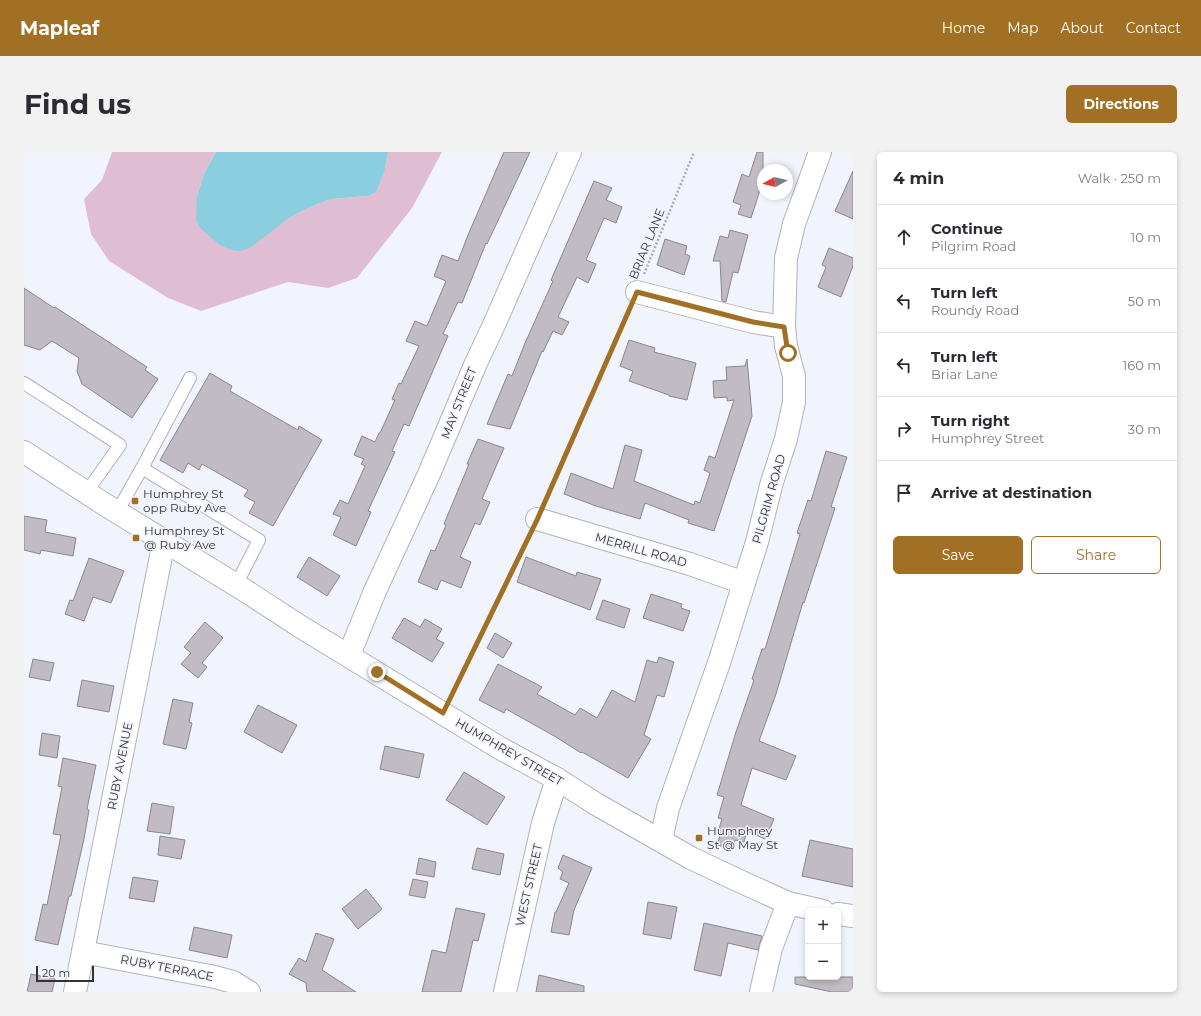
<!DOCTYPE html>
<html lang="en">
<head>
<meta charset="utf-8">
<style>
	:root { --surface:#fff; --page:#f2f2f3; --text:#2b2b33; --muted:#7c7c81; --line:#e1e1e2; --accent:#a17025 }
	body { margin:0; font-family:Montserrat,sans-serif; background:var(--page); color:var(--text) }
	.controls { position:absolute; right:12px; bottom:12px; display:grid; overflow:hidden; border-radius:6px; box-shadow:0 2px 6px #0003 }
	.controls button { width:36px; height:36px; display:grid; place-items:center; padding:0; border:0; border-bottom:1px solid var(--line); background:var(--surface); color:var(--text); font:20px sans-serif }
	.compass { position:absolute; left:733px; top:12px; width:36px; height:36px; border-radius:50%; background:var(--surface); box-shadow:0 2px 6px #0003; rotate:262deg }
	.scale { position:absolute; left:12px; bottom:10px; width:58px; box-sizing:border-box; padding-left:4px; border:2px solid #333337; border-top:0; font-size:11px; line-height:14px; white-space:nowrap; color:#333337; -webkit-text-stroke:3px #f2f4fd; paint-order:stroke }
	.stop { position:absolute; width:12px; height:12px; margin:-9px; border:3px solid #a17025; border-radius:50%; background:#fff }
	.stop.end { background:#a17025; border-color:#fff; box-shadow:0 1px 4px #0008 }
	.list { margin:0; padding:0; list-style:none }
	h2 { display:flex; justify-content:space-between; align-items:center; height:52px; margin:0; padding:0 16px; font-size:17px }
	h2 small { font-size:13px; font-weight:400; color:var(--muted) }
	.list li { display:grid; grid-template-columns:26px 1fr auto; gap:12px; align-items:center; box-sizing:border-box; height:64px; padding:0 16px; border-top:1px solid var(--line) }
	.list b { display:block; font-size:15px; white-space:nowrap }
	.list p { margin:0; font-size:13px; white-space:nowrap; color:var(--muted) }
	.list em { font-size:13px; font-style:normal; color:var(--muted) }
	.actions { display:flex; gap:8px; padding:12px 16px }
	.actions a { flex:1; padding:9px 0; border:1px solid var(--accent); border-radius:6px; text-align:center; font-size:14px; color:var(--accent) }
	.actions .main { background:var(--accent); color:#fff }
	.icon { flex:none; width:22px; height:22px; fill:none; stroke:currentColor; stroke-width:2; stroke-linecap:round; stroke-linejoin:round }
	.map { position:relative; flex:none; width:829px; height:840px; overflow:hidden; border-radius:6px }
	header { display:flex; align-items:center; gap:24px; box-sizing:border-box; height:56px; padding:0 20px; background:var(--accent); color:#fff }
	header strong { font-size:19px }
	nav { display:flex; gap:22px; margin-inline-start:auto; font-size:14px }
	.intro { display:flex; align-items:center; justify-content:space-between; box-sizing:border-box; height:96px; padding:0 24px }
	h1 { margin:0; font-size:28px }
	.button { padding:10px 18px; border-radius:6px; background:var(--accent); color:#fff; font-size:14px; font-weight:700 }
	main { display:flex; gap:24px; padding:0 24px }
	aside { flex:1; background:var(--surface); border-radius:6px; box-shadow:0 2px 6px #0003 }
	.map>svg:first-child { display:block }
	.green { fill:#dfbed3 }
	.water { fill:#8acee0 }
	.building { fill:#c1bcc4; stroke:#8a868e }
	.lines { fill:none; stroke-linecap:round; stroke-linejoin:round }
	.lane-casing { stroke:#b1b2bb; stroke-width:14 }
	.street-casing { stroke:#b1b2bb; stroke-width:24 }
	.secondary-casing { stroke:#b1b2bb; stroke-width:24 }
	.path { stroke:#abacb3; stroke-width:2.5; stroke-dasharray:2 2; stroke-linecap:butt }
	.lane { stroke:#fff; stroke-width:12 }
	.street { stroke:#fff; stroke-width:22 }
	.secondary { stroke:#fff; stroke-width:22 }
	.route { stroke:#a17025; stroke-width:5 }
	.poi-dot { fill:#a17025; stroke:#f2f4fd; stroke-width:1.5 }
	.labels { text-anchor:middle; stroke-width:3; stroke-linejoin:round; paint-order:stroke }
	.street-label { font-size:12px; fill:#333337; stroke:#f2f4fd }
	.poi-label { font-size:12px; fill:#333337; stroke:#f2f4fd; text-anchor:start }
</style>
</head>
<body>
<header>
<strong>Mapleaf</strong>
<nav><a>Home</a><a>Map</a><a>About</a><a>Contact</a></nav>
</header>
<div class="intro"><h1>Find us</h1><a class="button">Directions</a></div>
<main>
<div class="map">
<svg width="829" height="840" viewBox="0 0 829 840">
	<rect width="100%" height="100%" fill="#f2f4fd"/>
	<path class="green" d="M88 0H192L180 22 173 44 265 66 286 55 307 47 343 44 361 17 364 0H418L388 56 333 126 304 136 264 130 177 159 144 146 85 109 67 82 60 47 78 28Z"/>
	<path class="water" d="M192 0H364L361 17 352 40 343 44 307 47 286 55 265 66 227 95 217 99 207 98 196 93 177 77 172 67 173 44 180 22Z"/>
	<g class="building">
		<path d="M480 0H506L463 92 462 91 438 151 434 150 419 182 424 184 385 274 380 272 368 299 371 300 344 359 347 360 332 394 309 383 317 365 309 362 316 348 324 352 341 314 337 312 340 307 330 303 338 284 351 290 355 281H356L371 248 368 247 375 231 377 232 395 194 382 189 391 169 403 174 422 129 410 124 418 103 434 109 444 83Z"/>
		<path d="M733 0H739V29L727 66 714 62 717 53 709 50 718 22 725 25Z"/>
		<path d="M829 19V67L811 59Z"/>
		<path d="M570 29 588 36 582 48 598 55 592 71 580 66 562 108 572 112 564 131 553 125 534 165 545 170 538 183 529 179 519 200 518 199 486 277 463 272 484 222 488 224 501 191 529 129 527 128Z"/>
		<path d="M706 78 724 83 714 121 709 120 702 150 698 149 696 109H689L696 84 704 86Z"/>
		<path d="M641 87 663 94 661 102 666 104 660 123 633 113Z"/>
		<path d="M805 96 829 106V114L817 145 794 135 802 115 798 113Z"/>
		<path d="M0 136 30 156 31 155 123 215 121 218 134 227 108 266 58 232 53 219 55 206 28 189 16 198 0 193Z"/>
		<path d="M605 188 631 196 630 200 672 211 663 248 645 244V243L605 229 609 219 596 214Z"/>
		<path d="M723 207 728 264 690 379 664 371 665 368 621 351 616 367 572 354 540 342 547 321 589 337 601 293 618 298 610 329 670 353 671 349 676 351 686 321 680 318 685 304 691 306 710 248 703 249V245L690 246 689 229 703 228 702 215 721 214Z"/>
		<path d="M186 221 208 234 206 239 274 278 275 274 298 288 249 374 225 361 231 350 220 344 224 338 178 312 175 318 164 311 159 321 136 308Z"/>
		<path d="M454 287 480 296 458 347 466 350 456 373 451 371 436 405 447 410 437 436 417 428 413 438 394 430 407 398 411 399 422 373 420 372 445 312H443Z"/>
		<path d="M802 299 823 305 807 355 811 356 780 451 779 450 752 542 735 589 772 604 762 628 728 616 717 653 750 667 741 687 723 679 720 690 711 688 709 697 693 693 697 681 694 680 698 667 694 666 700 645 693 643 712 580 730 528 728 527 738 497H741L776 382 773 381 784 348 787 349Z"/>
		<path d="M0 364 23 368 21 380 52 386 49 404 17 398 16 402 0 398Z"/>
		<path d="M285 405 316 424 303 444 273 425Z"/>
		<path d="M502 405 552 424 553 420 577 427 566 458 493 430Z"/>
		<path d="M65 406 100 419 87 451 69 445 60 469 41 462 46 448 49 449Z"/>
		<path d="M627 442 658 452 657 456 666 459 659 479 619 466Z"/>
		<path d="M579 448 606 457 600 476 572 467Z"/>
		<path d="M380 466 396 475 401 467 418 477 412 487 420 491 408 510 368 486Z"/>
		<path d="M181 470 199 486 178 511 183 515 174 526 157 512 167 501 160 495Z"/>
		<path d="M471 481 488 491 479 506 463 496Z"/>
		<path d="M635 505 650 510 640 545 633 543 620 583 627 587 604 626 558 600 557 601 532 585 482 557 480 561 455 548 474 512 518 535 513 542 551 563 556 556 573 566 588 538 611 550 623 508 633 511Z"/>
		<path d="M9 507 30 511 26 529 5 525Z"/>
		<path d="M58 528 90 534 85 560 53 554Z"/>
		<path d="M149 547 169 551 165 570 168 571 162 597 139 592Z"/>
		<path d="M234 553 273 573 258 601 220 580Z"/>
		<path d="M18 581 36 584 33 606 15 603Z"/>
		<path d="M361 594 400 602 395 626 356 617Z"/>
		<path d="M39 606 72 613 63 657 65 658 60 687 47 744H45L34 793 11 788 19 752 23 753 37 683 29 682 38 635 34 634Z"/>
		<path d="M440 620 481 645 463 673 422 648Z"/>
		<path d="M128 651 150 655 146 682 123 679Z"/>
		<path d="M136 684 161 688 157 707 134 703Z"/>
		<path d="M786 688 829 697V735L778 724Z"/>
		<path d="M453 696 480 702 476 723 448 717Z"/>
		<path d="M539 703 568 716 550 758 545 783 527 780 531 760H532L545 731 536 727 539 720 534 716Z"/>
		<path d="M395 706 412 710 410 725 392 722Z"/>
		<path d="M109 725 134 729 130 750 105 746Z"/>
		<path d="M389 727 404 730 401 746 385 743Z"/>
		<path d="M342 737 358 757 334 777 318 757Z"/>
		<path d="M624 750 653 755 647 787 619 782Z"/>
		<path d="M432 756 461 762 454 789 449 788 437 840H398L408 798 422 801Z"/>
		<path d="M680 771 738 784 734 798 704 791 697 824 670 818Z"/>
		<path d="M170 775 208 783 203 806 165 798Z"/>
		<path d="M292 781 310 787 298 818 332 840H283L282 831 265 822 275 806 282 810Z"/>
		<path d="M7 822 31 827 28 840H3Z"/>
		<path d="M515 823 560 834V840H512Z"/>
		<path d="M771 825H829V840H808L771 832Z"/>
	</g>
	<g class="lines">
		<defs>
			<g id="lane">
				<path d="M0 231 96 293 62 341"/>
				<path d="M118 316 166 226"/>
				<path d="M93 360 118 316 235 388 212 433"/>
			</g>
			<g id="street">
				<path d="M613 140 729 170 760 175"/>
				<path d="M513 367 666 412 720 431"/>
				<path d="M325 503 351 439 405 322 452 211 469 175 546 0"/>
				<path d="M637 688 644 656 696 508 720 431 733 390 748 330 762 287 770 250V224L762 194 760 175 762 106 770 72 796 0"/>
				<path d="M59 800 191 825 209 830 225 840"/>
				<path d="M51 840 140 389"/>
				<path d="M481 840 519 671 533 627"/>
				<path d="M737 840 747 796 764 751"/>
			</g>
			<g id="secondary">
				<path d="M0 300 80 352 217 436 277 475 474 595 533 627 572 652 667 706 711 727 764 751 799 759"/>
				<path d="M814 762 829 764"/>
			</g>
		</defs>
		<use href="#lane" class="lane-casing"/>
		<use href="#street" class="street-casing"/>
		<use href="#secondary" class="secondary-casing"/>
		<g class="path">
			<path d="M620 122 670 0"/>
			<path d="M521 349 605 157"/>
			<path d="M428 544 505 384"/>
		</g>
		<use href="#lane" class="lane"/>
		<use href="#street" class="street"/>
		<use href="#secondary" class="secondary"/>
	</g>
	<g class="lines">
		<path class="route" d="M353 520 419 561 513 368 613 140 729 170 760 175 764 201"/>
	</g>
	<g class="poi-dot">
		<rect x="107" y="345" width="8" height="8" rx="2"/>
		<rect x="108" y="382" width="8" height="8" rx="2"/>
		<rect x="671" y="682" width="8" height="8" rx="2"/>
	</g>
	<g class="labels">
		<g class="street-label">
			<text transform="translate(623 92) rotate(-68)" y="4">BRIAR LANE</text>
			<text transform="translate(435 251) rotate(-68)" y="4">MAY STREET</text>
			<text transform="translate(745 347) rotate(-74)" y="4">PILGRIM ROAD</text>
			<text transform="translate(617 398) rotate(16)" y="4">MERRILL ROAD</text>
			<text transform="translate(485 600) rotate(30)" y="4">HUMPHREY STREET</text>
			<text transform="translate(96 614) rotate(-79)" y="4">RUBY AVENUE</text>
			<text transform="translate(505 733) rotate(-77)" y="4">WEST STREET</text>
			<text transform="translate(143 816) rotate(11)" y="4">RUBY TERRACE</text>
		</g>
		<g class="poi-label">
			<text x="119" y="346">Humphrey St<tspan x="119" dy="14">opp Ruby Ave</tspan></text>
			<text x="120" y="383">Humphrey St<tspan x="120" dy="14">@ Ruby Ave</tspan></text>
			<text x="683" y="683">Humphrey<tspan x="683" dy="14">St @ May St</tspan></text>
		</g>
	</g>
</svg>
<div class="controls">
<button>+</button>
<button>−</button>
</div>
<svg class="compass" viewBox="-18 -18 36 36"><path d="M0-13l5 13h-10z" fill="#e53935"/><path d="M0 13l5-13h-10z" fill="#7c7c81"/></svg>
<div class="scale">20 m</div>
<div class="stop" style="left:764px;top:201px"></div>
<div class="stop end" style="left:353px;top:520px"></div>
</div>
<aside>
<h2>4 min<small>Walk · 250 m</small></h2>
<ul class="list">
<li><svg class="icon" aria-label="ahead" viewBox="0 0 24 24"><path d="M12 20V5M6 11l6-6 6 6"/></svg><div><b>Continue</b><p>Pilgrim Road</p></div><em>10 m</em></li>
<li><svg class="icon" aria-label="left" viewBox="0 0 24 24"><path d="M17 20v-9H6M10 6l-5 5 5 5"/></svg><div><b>Turn left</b><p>Roundy Road</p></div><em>50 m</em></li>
<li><svg class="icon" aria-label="left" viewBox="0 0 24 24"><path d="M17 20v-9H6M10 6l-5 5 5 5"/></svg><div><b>Turn left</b><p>Briar Lane</p></div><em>160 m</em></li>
<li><svg class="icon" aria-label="right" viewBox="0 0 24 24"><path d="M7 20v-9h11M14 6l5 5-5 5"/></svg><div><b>Turn right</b><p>Humphrey Street</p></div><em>30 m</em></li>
<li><svg class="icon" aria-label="arrive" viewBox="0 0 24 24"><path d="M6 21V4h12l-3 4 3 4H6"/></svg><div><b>Arrive at destination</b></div></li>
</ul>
<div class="actions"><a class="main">Save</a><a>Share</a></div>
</aside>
</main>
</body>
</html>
